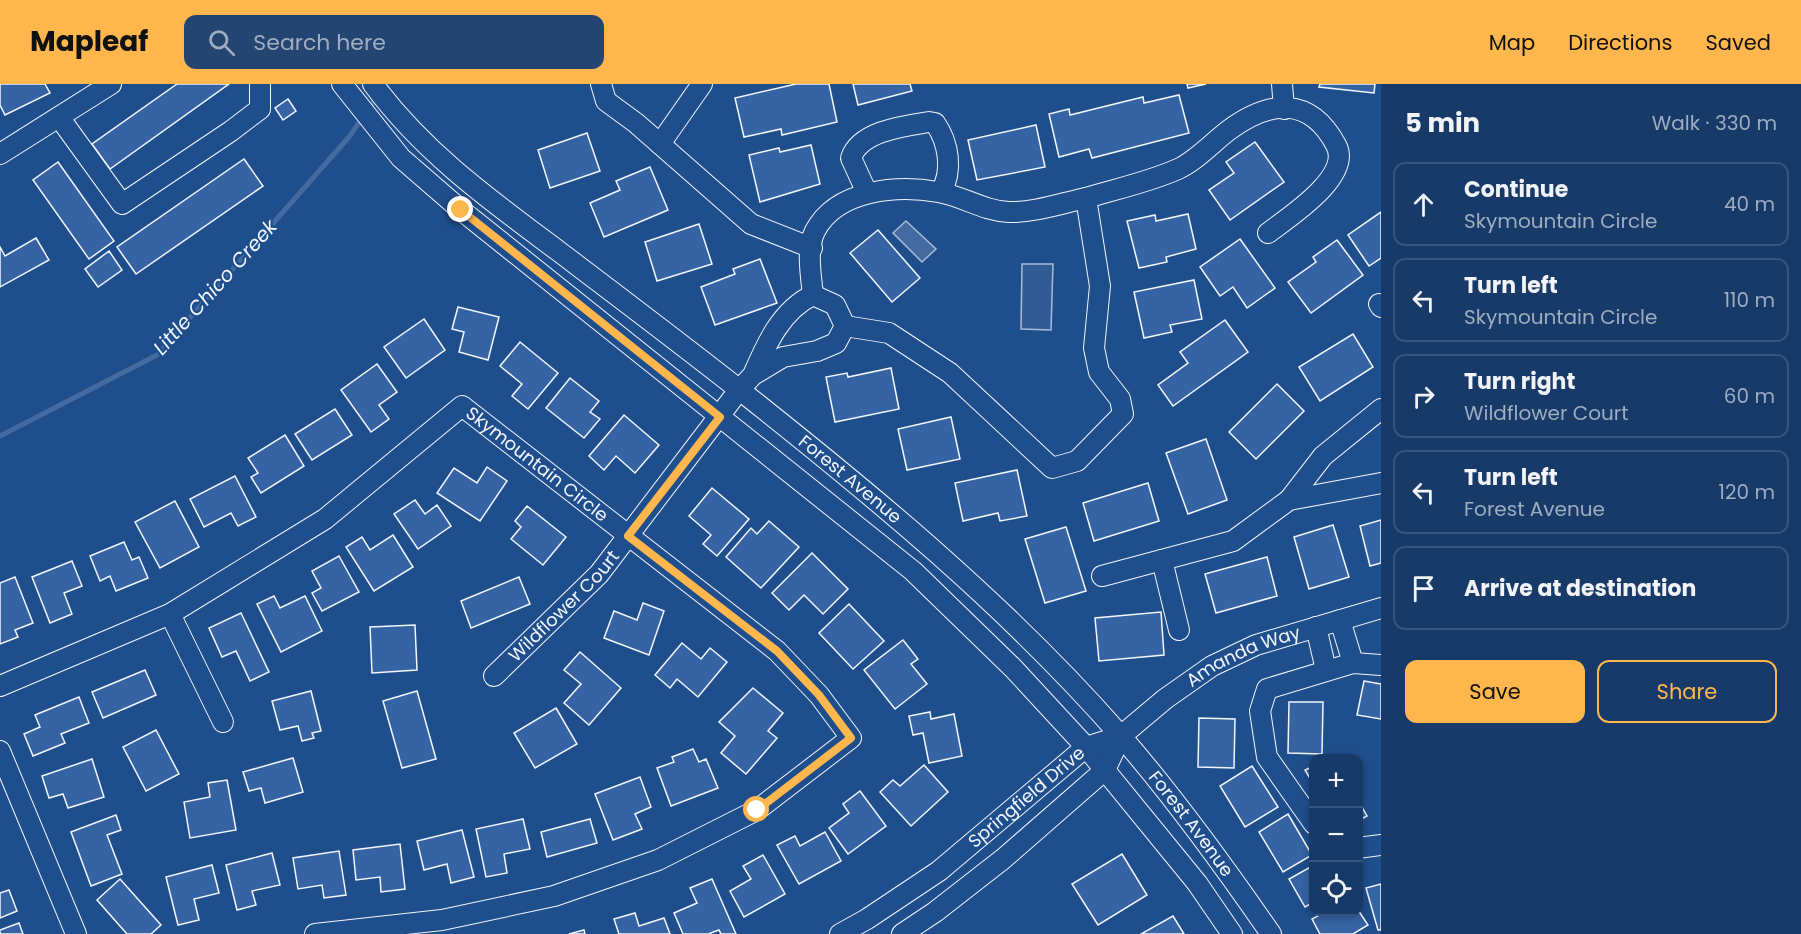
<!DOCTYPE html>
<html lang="en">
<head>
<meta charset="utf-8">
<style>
	:root { --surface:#173a69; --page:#244571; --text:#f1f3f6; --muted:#9eadc0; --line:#36547d; --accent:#ffb74d }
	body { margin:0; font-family:Poppins,sans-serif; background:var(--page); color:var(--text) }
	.controls { position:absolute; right:18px; bottom:18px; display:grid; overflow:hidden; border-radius:12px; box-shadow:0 3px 9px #0003 }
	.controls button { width:54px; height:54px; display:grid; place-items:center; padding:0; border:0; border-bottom:2px solid var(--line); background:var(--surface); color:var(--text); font:30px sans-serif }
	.stop { position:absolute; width:18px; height:18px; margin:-14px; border:4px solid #ffb74d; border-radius:50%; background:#fff }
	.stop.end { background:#ffb74d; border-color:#fff; box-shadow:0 2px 6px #0008 }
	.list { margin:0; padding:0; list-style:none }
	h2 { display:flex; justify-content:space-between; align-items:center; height:78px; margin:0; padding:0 24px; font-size:26px }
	h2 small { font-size:20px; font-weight:400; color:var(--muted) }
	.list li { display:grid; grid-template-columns:39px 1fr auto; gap:18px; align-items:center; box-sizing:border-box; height:84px; margin:0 12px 12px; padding:0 12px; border:2px solid var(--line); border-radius:12px }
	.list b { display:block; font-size:22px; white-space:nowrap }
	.list p { margin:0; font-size:20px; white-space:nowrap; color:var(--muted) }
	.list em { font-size:20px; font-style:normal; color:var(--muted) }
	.actions { display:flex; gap:12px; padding:18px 24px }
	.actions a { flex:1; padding:14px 0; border:2px solid var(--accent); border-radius:12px; text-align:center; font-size:21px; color:var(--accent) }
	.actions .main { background:var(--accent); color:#111 }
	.icon { flex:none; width:33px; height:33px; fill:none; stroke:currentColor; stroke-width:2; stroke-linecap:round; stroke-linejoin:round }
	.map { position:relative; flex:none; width:1381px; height:850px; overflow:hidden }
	header { display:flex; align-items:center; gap:36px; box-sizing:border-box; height:84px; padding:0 30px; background:var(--accent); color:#111 }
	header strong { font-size:28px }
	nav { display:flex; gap:33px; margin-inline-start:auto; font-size:21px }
	.search { width:420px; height:54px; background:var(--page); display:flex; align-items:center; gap:15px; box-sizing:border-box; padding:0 21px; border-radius:12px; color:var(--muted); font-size:22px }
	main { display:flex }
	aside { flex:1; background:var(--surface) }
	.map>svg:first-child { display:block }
	.built { fill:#305b95; stroke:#a8bbd7; stroke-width:1.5 }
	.water { fill:#446ba0; stroke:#a8bbd7; stroke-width:1.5 }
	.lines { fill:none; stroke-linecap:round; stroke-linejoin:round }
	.stream { stroke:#446ba0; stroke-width:5 }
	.building { fill:#3563a3; stroke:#f2f6ff; stroke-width:1.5 }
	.minor-casing { stroke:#f2f6ff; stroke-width:22 }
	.minor { stroke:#1f4e8c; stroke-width:20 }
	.route { stroke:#ffb74d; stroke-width:8 }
	.labels { text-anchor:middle; stroke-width:4.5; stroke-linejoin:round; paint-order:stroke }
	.street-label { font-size:18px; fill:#f2f6ff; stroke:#1f4e8c }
	.water-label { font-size:20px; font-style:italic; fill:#f2f6ff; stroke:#1f4e8c }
</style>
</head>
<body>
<header>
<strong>Mapleaf</strong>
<div class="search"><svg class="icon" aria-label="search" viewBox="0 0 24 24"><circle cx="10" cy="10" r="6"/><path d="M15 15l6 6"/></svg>Search here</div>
<nav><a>Map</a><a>Directions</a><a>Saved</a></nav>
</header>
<main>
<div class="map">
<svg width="1381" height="850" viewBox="0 0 1381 850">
	<rect width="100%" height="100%" fill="#1f4e8c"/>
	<path class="built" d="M1022 180H1053L1051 246 1021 245Z"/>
	<path class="water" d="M906 137 936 165 922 178 893 149Z"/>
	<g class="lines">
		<g class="stream">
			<path d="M368 26 386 0"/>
			<path d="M0 352 157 271 349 53 363 33"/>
		</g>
	</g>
	<g class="building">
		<path d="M0 0H45L50 9 5 31 0 21Z"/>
		<path d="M177 0H229L110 85 92 60Z"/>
		<path d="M796 0H829L837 38 782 51 781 45 744 53 735 14Z"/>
		<path d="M853 0H910L912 7 858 21Z"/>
		<path d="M1187 0H1206L1188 4Z"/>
		<path d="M1320 0H1375L1374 9 1319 3Z"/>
		<path d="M1179 11 1189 49 1092 74 1089 65 1059 73 1049 30 1069 25 1070 31 1143 13 1144 19Z"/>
		<path d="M288 15 296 27 283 36 275 24Z"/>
		<path d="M1036 41 1045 83 977 96 968 56Z"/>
		<path d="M587 49 600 87 550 104 538 66Z"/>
		<path d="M1255 58 1284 98 1230 136 1209 106 1234 89 1226 78Z"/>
		<path d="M811 61 820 100 760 118 749 71 779 64 780 68Z"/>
		<path d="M244 75 263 102 136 190 117 163Z"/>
		<path d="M58 78 114 157 89 175 33 96Z"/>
		<path d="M650 83 668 126 604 153 590 119 620 106 616 97Z"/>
		<path d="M1381 128V174L1369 182 1348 151Z"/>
		<path d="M1188 130 1196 165 1166 173 1167 178 1139 184 1127 137 1155 131 1156 137Z"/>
		<path d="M699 140 712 180 657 197 645 158Z"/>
		<path d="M878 146 920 194 892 218 850 169Z"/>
		<path d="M36 154 49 176 0 203V163L5 172Z"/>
		<path d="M1240 155 1275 204 1247 224 1233 203 1220 212 1200 183Z"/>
		<path d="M1337 156 1363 191 1311 229 1288 198 1316 178 1313 173Z"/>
		<path d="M109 167 122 186 98 203 85 185Z"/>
		<path d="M760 175 777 219 715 241 701 203 735 190 733 185Z"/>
		<path d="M1194 196 1202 235 1170 241 1172 248 1144 254 1134 208Z"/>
		<path d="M458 223 499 233 488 276 459 268 464 248 452 245Z"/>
		<path d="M424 235 445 266 406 294 384 263Z"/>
		<path d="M1225 236 1248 268 1173 322 1158 301 1188 279 1180 268Z"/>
		<path d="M1353 250 1373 283 1320 317 1299 283Z"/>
		<path d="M520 258 558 289 528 325 512 312 522 300 500 282Z"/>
		<path d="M377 280 397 308 379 321 389 335 371 348 341 306Z"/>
		<path d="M891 284 899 325 835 338 826 293 847 289 848 293Z"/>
		<path d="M570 294 599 317 590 328 600 335 584 354 546 324Z"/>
		<path d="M1277 300 1304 327 1256 375 1229 348Z"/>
		<path d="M335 325 352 351 312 376 295 350Z"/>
		<path d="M624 331 659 361 635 389 616 372 604 386 589 372Z"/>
		<path d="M951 333 960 375 907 386 898 345Z"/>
		<path d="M285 351 304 382 261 409 251 393 258 389 248 374Z"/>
		<path d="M1206 355 1227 416 1188 430 1166 369Z"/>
		<path d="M487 383 507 397 480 437 437 409 454 384 477 399Z"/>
		<path d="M1017 386 1027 432 1000 437 998 429 963 437 955 399Z"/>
		<path d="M235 392 256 433 238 442 231 429 204 443 190 415Z"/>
		<path d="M1148 399 1159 437 1094 457 1083 419Z"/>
		<path d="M712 404 749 435 717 472 703 460 711 451 689 432Z"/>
		<path d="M415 416 425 430 437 421 451 442 418 465 394 430Z"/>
		<path d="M175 417 199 463 160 484 135 438Z"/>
		<path d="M527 422 566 453 543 481 511 455 521 443 515 437Z"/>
		<path d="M1381 436V479L1370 482 1360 442Z"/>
		<path d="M769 437 799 463 761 504 726 473 751 444 757 450Z"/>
		<path d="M1333 441 1349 493 1309 505 1294 453Z"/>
		<path d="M1066 443 1086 507 1045 519 1025 455Z"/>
		<path d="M393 451 413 483 374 507 346 463 362 453 370 466Z"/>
		<path d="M124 458 132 476 139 473 148 494 116 507 110 492 100 497 90 472Z"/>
		<path d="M812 469 848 505 823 530 804 511 789 526 772 509Z"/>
		<path d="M339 472 359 508 322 527 312 509 321 504 312 487Z"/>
		<path d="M1267 473 1277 512 1216 529 1205 490Z"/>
		<path d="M72 477 82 502 64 509 72 530 50 539 32 493Z"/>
		<path d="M15 493 33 539 15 546 18 553 0 560V499Z"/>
		<path d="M519 493 530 520 471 544 461 517Z"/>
		<path d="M274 512 280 524 305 512 322 547 281 568 257 520Z"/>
		<path d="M643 519 664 527 649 571 604 554 614 527 637 536Z"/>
		<path d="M849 520 884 557 853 585 819 549Z"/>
		<path d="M1161 528 1164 571 1099 577 1095 534Z"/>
		<path d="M241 529 269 588 250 597 236 567 222 573 209 544Z"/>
		<path d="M415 541 417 586 372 589 370 543Z"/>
		<path d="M903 556 918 575 911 580 927 600 895 625 864 586Z"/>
		<path d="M682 559 701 575 710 564 727 578 698 613 677 595 670 604 655 591Z"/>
		<path d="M580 568 621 604 589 641 564 619 581 600 564 586Z"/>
		<path d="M145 586 156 611 103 634 92 608Z"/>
		<path d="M1364 597 1381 600V635L1357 631Z"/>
		<path d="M753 604 783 629 768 647 777 654 746 690 721 669 735 652 719 638Z"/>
		<path d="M311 607 321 647 312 649 314 654 302 657 298 642 280 646 272 617Z"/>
		<path d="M417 607 436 675 402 684 383 617Z"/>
		<path d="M79 613 89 639 61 650 65 659 33 672 24 650 40 643 35 631Z"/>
		<path d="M1289 618H1323L1322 670 1288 669Z"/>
		<path d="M556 624 577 660 535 684 514 649Z"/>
		<path d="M930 628 931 635 954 630 962 672 929 679 923 649 913 651 909 632Z"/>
		<path d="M1199 634 1235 635 1234 684 1198 683Z"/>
		<path d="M156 646 179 690 146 707 123 663Z"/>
		<path d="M693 665 699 678 706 675 718 704 671 722 657 684 674 678 672 673Z"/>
		<path d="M293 674 303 708 265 719 261 704 249 707 243 688Z"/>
		<path d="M92 675 104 713 68 724 63 710 49 714 42 692Z"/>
		<path d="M924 681 948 708 911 742 880 708 893 696 900 702Z"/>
		<path d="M1252 682 1278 723 1245 743 1220 702Z"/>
		<path d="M1314 682V701L1305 686Z"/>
		<path d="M640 693 651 723 635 730 642 745 613 756 595 710Z"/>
		<path d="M227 696 236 746 190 754 184 718 210 713 208 699Z"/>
		<path d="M860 707 886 742 848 770 829 744 849 729 843 720Z"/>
		<path d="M1358 716 1367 732 1358 737Z"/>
		<path d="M1288 730 1312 771 1283 788 1259 748Z"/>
		<path d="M116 731 121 746 107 751 122 790 91 802 71 748Z"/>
		<path d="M523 735 530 765 504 770 507 789 486 793 476 745Z"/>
		<path d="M590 735 597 759 547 773 541 748Z"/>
		<path d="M462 746 474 793 451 799 447 780 424 786 417 757Z"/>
		<path d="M825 748 841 777 799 800 777 761 795 752 800 762Z"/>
		<path d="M400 760 405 805 381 808 380 793 356 796 353 766Z"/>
		<path d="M339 767 346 811 324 814 322 801 298 805 293 774Z"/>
		<path d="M272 769 280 801 252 807 256 821 237 826 226 781Z"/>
		<path d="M1122 770 1147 811 1098 841 1072 800Z"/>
		<path d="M763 771 785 810 744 833 730 807 751 795 743 782Z"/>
		<path d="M212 781 219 809 194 815 199 836 178 841 166 793Z"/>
		<path d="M1314 781V818L1305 823 1289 795Z"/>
		<path d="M120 795 161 841 151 850H127L97 816Z"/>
		<path d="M712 795 736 850H721L719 846 708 850H683L674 829 697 819 690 804Z"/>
		<path d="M1381 800V846H1378L1366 804Z"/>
		<path d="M9 806 17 827 0 834V809Z"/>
		<path d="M1358 826 1368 841 1353 850H1320L1312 835 1325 828Z"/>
		<path d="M635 829 639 842 664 834 670 850H619L614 835Z"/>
		<path d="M1173 832 1184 850H1141Z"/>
		<path d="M19 839 23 850H0V846Z"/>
		<path d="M584 846 585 850H569Z"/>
	</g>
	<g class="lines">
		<defs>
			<g id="minor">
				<path d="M342 0 401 74 461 126 913 487 1013 584 1086 663 1197 799 1232 850"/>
				<path id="s1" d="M373 0C423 68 490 116 557 166 619 213 680 259 741 307 875 413 1007 522 1120 651 1175 714 1224 782 1271 850"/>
				<path d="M601 0 606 17 636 39 751 140 812 164"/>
				<path d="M1282 0 1284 25"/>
				<path d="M59 33 122 120 231 47 260 25V0"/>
				<path d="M660 60 702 0"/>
				<path d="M0 70 111 0"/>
				<path d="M867 109 851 74C860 47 904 42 929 38L935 39C949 59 953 87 941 108"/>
				<path d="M813 211C811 192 806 165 815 147 837 105 898 101 938 108 963 112 983 127 1009 128 1033 129 1062 119 1086 114"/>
				<path d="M1379 220 1381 223"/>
				<path d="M845 242 889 249 950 289 1052 384 1077 377 1123 330 1120 315 1099 288 1094 264 1100 202 1086 114C1116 105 1149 98 1178 85 1196 77 1213 58 1229 46 1270 16 1310 12 1336 61 1353 92 1289 133 1268 149"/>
				<path d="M1289 416 1323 372 1381 325"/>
				<path d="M1162 476 1179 546"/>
				<path d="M1102 492 1233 457 1289 416 1381 399"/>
				<path d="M170 530 223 638"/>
				<path d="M1340 536 1353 579"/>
				<path d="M1316 543 1326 586"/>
				<path id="s2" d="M494 592 599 490 739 306 753 291 783 273 817 267 836 259 845 242 835 221 813 211C781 226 766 261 753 291"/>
				<path id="s3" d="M0 602 170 530 325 435 462 322 777 567 819 611 851 654 757 726 658 776 554 812 442 836 315 850"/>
				<path d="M0 667 76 850"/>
				<path d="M1314 740 1267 673 1260 627 1267 605 1353 579 1381 581"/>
				<path d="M1358 764 1381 761"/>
				<path id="s4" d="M840 850 867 835 939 787 1086 663 1121 652 1165 615 1212 582 1256 561 1381 524"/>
				<path d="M902 850 935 828 1003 775 1105 686 1121 652"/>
			</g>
		</defs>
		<use href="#minor" class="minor-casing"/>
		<use href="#minor" class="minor"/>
	</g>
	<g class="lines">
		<path class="route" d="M461 126 720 333 628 452 777 567 819 611 851 654 757 726"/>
	</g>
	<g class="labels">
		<g class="street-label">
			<text dy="6" stroke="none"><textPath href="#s3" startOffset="639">Skymountain Circle</textPath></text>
			<text dy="6" stroke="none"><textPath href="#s1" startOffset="621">Forest Avenue</textPath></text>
			<text dy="6" stroke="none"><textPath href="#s2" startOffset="99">Wildflower Court</textPath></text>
			<text dy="6" stroke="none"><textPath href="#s4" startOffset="494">Amanda Way</textPath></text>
			<text dy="6" stroke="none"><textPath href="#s4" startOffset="232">Springfield Drive</textPath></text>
			<text dy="6" stroke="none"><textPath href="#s1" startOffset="1107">Forest Avenue</textPath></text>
		</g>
		<g class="water-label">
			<text transform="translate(215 203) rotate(-48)" y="7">Little Chico Creek</text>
		</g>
	</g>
</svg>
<div class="controls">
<button>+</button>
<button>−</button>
<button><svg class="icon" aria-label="locate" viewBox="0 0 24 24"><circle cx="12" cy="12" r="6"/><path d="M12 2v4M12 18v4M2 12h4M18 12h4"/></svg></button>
</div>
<div class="stop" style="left:757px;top:726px"></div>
<div class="stop end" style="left:461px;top:126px"></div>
</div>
<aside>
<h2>5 min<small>Walk · 330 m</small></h2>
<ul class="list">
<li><svg class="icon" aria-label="ahead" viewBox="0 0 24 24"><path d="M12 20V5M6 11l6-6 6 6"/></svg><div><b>Continue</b><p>Skymountain Circle</p></div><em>40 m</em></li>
<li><svg class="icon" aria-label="left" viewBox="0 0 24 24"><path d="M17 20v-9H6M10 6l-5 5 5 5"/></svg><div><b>Turn left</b><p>Skymountain Circle</p></div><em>110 m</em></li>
<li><svg class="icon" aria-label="right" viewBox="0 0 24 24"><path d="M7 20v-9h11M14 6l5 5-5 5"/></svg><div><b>Turn right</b><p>Wildflower Court</p></div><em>60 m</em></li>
<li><svg class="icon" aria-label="left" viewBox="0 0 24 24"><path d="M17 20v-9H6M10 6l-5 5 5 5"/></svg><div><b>Turn left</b><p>Forest Avenue</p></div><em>120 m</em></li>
<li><svg class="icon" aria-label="arrive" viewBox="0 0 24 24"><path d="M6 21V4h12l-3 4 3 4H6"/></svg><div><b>Arrive at destination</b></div></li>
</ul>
<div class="actions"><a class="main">Save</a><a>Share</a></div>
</aside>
</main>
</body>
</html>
